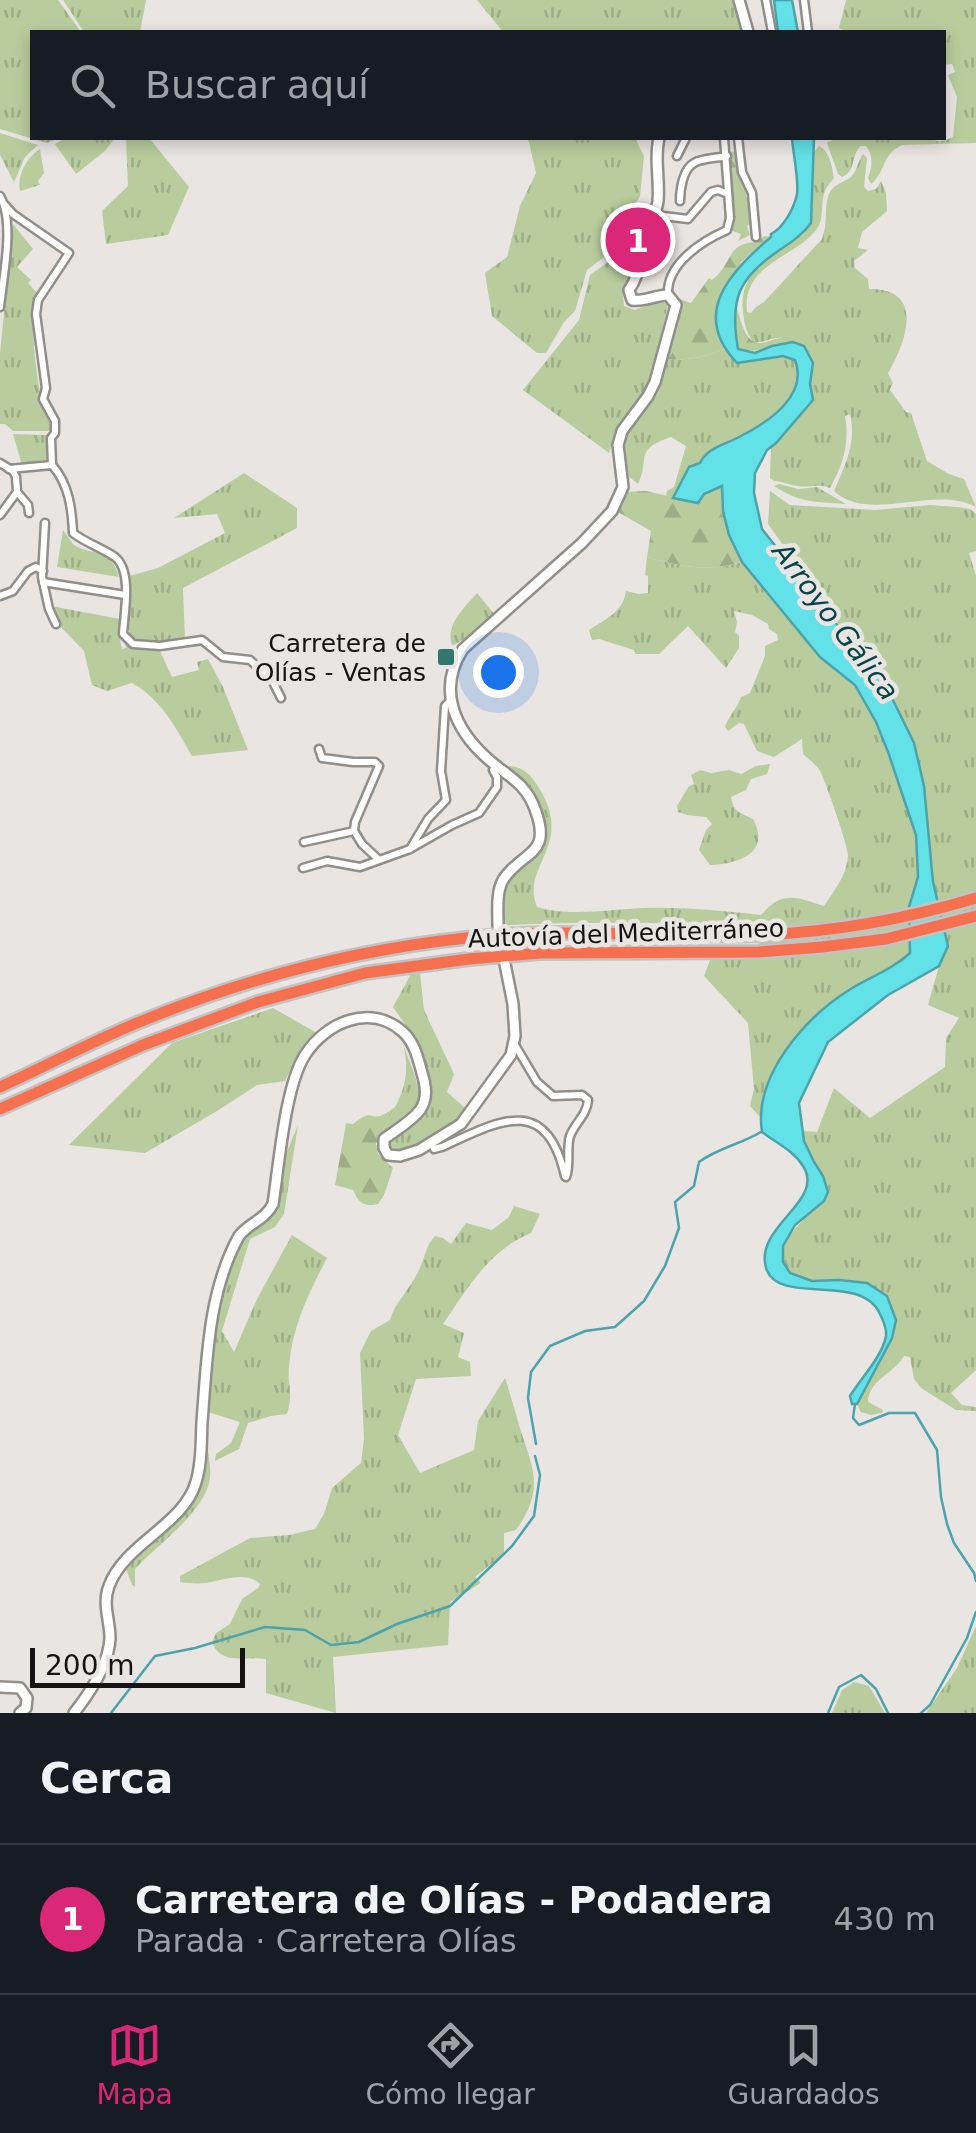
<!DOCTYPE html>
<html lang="es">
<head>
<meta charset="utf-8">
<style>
	:root { --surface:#171b24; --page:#20242c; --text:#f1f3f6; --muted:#9ea1a6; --line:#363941; --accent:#db2777 }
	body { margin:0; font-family:"DejaVu Sans",sans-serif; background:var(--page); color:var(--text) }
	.scale { position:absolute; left:30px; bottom:25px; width:215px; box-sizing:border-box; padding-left:10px; border:5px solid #151313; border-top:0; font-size:28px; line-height:35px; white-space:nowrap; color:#151313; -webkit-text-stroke:8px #e9e5e2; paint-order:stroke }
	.you { position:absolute; left:498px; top:672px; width:35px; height:35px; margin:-25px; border:8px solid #fff; border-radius:50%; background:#1a73e8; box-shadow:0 0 0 15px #1a73e833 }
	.badge { display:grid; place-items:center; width:65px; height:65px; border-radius:50%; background:var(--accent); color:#fff; font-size:32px; font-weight:700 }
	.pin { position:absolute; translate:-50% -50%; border:5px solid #fff; box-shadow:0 2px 10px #0006 }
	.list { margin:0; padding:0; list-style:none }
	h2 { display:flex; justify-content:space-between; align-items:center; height:130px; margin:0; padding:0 40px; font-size:42px }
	h2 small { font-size:32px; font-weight:400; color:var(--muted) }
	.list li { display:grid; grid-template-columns:65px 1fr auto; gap:30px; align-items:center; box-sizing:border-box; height:150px; padding:0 40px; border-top:2px solid var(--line) }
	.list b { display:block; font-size:38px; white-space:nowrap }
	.list p { margin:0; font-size:32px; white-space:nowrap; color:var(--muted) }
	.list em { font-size:32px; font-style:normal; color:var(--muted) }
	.icon { flex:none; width:55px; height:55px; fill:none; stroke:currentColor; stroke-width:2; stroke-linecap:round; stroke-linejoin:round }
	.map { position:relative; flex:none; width:976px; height:1713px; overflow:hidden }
	.search { position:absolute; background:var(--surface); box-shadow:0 5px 15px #0003; left:30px; right:30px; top:30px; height:110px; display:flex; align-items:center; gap:25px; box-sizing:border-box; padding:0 35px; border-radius:0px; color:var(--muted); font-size:38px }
	.sheet { height:280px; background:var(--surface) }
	nav { display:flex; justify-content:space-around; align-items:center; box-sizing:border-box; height:140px; border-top:2px solid var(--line); background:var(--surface); font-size:28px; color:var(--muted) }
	nav a { display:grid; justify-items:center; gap:5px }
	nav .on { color:var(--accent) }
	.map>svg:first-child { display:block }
	.grass { fill:url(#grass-tufts) }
	.forest { fill:url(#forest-firs) }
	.water { fill:#63e1e9; stroke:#4ca3a9; stroke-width:2.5 }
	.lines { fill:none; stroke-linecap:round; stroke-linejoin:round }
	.stream { stroke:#4ca3a9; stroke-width:2.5 }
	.street-casing { stroke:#918e8b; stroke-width:11 }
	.secondary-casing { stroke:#918e8b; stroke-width:14 }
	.highway-casing { stroke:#c2c2c2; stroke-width:16 }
	.street { stroke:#fff; stroke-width:6 }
	.secondary { stroke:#fff; stroke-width:9 }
	.highway { stroke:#f67050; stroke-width:11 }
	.poi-dot { fill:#33776a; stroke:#e9e5e2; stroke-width:4 }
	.labels { text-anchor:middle; stroke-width:9; stroke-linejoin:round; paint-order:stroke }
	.poi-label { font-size:25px; fill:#151313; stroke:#e9e5e2; text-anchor:end }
	.street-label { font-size:25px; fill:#151313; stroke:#e9e5e2 }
	.water-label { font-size:28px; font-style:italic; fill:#074447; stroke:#e9e5e2 }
</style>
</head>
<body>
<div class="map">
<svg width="976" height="1713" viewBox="0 0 976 1713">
	<defs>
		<pattern id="grass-tufts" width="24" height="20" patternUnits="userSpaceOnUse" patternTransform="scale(2.5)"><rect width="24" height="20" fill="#b8cc9d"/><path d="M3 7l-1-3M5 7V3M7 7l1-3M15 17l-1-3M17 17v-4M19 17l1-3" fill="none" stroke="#9dae86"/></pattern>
		<pattern id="forest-firs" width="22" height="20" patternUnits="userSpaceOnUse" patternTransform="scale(2.5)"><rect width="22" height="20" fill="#b8cc9d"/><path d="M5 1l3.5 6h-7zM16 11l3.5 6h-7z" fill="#9dae86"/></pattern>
	</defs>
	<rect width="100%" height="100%" fill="#e9e5e2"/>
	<g class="grass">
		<path d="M0 0H58L81 32H32V138H59L47 143 0 129Z"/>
		<path d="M63 0H146L140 32H84Z"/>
		<path d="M477 0H732L743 32H503Z"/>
		<path d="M846 0H976V143L902 145C881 155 886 172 871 184L868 178C872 167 874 156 866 146H861C850 155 857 171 842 177L838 174 827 143 836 138H930C937 143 945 141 953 137L957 97 948 75 955 72 952 64 944 65V32H843V30L839 28Z"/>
		<path d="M0 133 38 145 25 157 14 182 0 155Z"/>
		<path d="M66 138H115L105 151 76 174 55 144Z"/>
		<path d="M126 138H149L189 187 168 235 106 244 102 211 128 186Z"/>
		<path d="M528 138H635L644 156 640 196 630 214 627 229 608 254 587 270 575 311 564 322 546 353H537L492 316 485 273 507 257 520 206 536 173Z"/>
		<path d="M819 146C830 151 832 167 834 178 832 180 826 188 825 191 820 203 825 219 816 230 796 257 741 264 747 312L751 313 756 307 764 302 822 239C828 223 824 211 828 197 832 183 843 184 852 176 857 170 858 161 863 154L867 158 864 187 868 191 876 189 881 181 886 193 887 211 862 232 858 248 868 250 854 261 855 268 868 279 869 289C926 288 906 343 888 373L893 383 890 390 906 412 911 413 927 461 949 474 964 479 976 507C935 484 869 524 834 491 845 465 857 443 850 414L845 416C850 442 843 465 830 488 818 483 810 488 798 486 788 485 783 481 774 481L770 478 771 448 812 401 810 384 813 363 793 342 785 343 783 338C772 336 764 344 753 342 746 332 744 323 743 311 738 270 775 253 804 233L814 170V152Z"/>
		<path d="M40 149 44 173 38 181 40 185 20 191C17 175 27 157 40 149Z"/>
		<path d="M13 224 33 249 17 267 31 280 28 283 38 294C29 320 35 365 40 393 43 407 53 416 51 431H13L5 424H0V353Z"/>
		<path d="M632 234 638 244 631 283 623 294 624 306 635 310 659 300 668 305 648 388 615 430 609 453 523 390 579 320 590 275 608 262 628 236Z"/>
		<path d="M724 349 738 363 783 356 795 360C809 396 767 423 739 437 724 445 707 448 700 463L689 467 673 498 666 496 667 491 674 487 686 446 671 437C632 450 651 459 638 484L627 475 622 443 628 428 656 396 661 386 665 359C687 361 704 357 724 349Z"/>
		<path d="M13 434 46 435 49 444 51 463 43 460 22 465Z"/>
		<path d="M244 473 297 508V528L183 588 185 641 157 643 133 641C123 621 129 597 129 576L158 568 225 533 217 514 174 518Z"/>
		<path d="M779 484 798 489 817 487 846 504C817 502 799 503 774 486Z"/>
		<path d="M770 491 790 505 875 510 930 505 957 507 970 509 976 514V551L969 553 976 576V1370L951 1393 962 1405 976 1407V1411L956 1410 921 1388 914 1379 910 1357 904 1356C894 1374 869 1379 868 1402L883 1410 882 1413 871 1415 861 1412 857 1404 892 1338 896 1320 887 1296C872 1291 856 1285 841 1281 831 1279 820 1283 810 1280 750 1266 800 1221 824 1201 824 1192 825 1181 821 1174 815 1159 805 1148 803 1131L817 1132 834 1088 870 1118 945 1067 946 1038 959 1018 928 1005 939 966 948 946 933 882 924 786 859 654 838 625 834 604 793 559 768 524Z"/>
		<path d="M63 530C63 531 73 543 73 544 90 557 110 545 119 577L57 567Z"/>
		<path d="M647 557C682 567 706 572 742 562L820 657 855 685 876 722 916 835 918 877 909 907 910 953 790 1045 772 1076 760 1117 750 1106 754 1089 748 1023 704 976 710 960 759 959 758 928C669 922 581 921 492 926V921L504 919C503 908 500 897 505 887 511 874 523 868 533 858 559 831 532 787 507 769L510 766C524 767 532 776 539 788 575 846 520 866 537 907 570 917 610 909 645 908 684 907 722 911 761 915 782 890 796 897 824 906 834 891 847 875 848 856 849 848 825 780 820 771 817 765 808 759 803 754L802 739 774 757 757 751 744 724 739 723 728 731 725 727C729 715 737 709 741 697L750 693 765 656V646L778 640 777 634 769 629 768 624 752 615 734 611 737 622 735 632 739 636V648L726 668 688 626 659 654H635L634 650 599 639 592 640 589 630C606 619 623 612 626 591L639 594 648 593V576L645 575Z"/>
		<path d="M477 593 494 614 466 638 452 646C445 623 464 609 477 593Z"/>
		<path d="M51 606 120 619 118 630 122 649 126 648 125 644 134 648 159 649 172 677 199 670 197 662 208 659 223 687 248 750 192 756C176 728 161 699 132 683L107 691 92 685 84 651 58 624Z"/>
		<path d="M770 764 767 774 751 779 746 790 731 797C733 812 741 813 753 819 772 853 737 864 710 865L699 850 706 830 712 824 706 817 687 815 678 812 677 806 689 786 694 784 691 775 700 770 711 773 729 770 741 774 756 766Z"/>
		<path d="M420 973 424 1010 454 1074 447 1092 465 1108 457 1122 433 1136 397 1153 391 1151 388 1144C394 1131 409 1128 417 1117 443 1080 415 1038 393 1007L411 974Z"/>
		<path d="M273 1008 317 1033 300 1050 285 1081 257 1085 217 1111 145 1153 69 1145 172 1043Z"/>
		<path d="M403 1044C420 1091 434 1106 382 1133 398 1100 413 1083 403 1044Z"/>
		<path d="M298 1125 284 1214 275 1227 250 1239 222 1331 234 1352 257 1299 292 1235 327 1258C309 1292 292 1327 289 1366 287 1387 294 1390 287 1414L271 1416 248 1423 239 1449 215 1461 216 1454 231 1443 240 1422 208 1412 220 1302 233 1259 242 1238 274 1215 286 1154Z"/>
		<path d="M514 1206 540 1214 531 1233C489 1250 468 1288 443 1324L464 1333 458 1357 470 1362 471 1376 416 1379 398 1435 420 1473 474 1450 478 1421 505 1378C511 1396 516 1414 521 1432 535 1472 543 1492 516 1530L504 1533V1554L475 1577 481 1583 450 1602 448 1645 333 1657 336 1713 266 1693V1659C245 1656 221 1666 212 1642L216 1633 230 1624 242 1599 258 1588 260 1584C246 1570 222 1581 205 1583 196 1584 188 1583 180 1582V1576L250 1538 289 1535 315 1529 324 1514 332 1488 361 1463 364 1439 360 1353 371 1331 390 1320C395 1302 410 1289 418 1272 425 1259 425 1246 435 1236L443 1238 451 1244 466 1223 492 1230 509 1217Z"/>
		<path d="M204 1445 207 1446C209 1456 211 1467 210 1478 206 1511 157 1545 135 1569V1587L132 1585 125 1566 130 1557 162 1531 192 1501 203 1480Z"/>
		<path d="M976 1626V1713H926L957 1668Z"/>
		<path d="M854 1682 869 1686 885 1713H832L842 1690Z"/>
	</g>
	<g class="forest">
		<path d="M738 151 747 199 751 201 752 223 747 226 750 235 738 241 741 234 730 230 734 218 729 152Z"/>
		<path d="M764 236 771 237 741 262 717 329 724 349C704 357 687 361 665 359L680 299 691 303 709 278 712 280C734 263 725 243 758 242Z"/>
		<path d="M735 302C740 315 743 342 759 343 768 343 775 337 784 338L785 343C765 347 760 354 738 349L734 324Z"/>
		<path d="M722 486C725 518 727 532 742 562 706 572 682 567 647 557L651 531 618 512 624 503 625 492 646 491 698 503 704 494Z"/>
		<path d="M395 1107 376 1144 378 1154 393 1168 384 1195 378 1204C363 1207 359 1203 353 1190L335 1185 346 1123 353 1124C373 1107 369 1121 383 1115 387 1113 391 1110 395 1107Z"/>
	</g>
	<g class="water">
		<path d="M774 0H792L798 32H778Z"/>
		<path d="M792 138H814L811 223C803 234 793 241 781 249 739 277 729 298 738 349L755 353 772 346 793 342 804 346 813 363 810 384 813 400 776 443 767 450 755 473 754 493 762 529 888 690 914 743 924 786 933 882 948 946 939 966 888 995 828 1042 799 1103 804 1141 814 1162 823 1176 828 1192 824 1201 795 1225 783 1246V1262L790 1273 812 1281 839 1280 867 1283 887 1296 896 1320 892 1338 857 1404H852L850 1396C861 1378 882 1357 886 1336 887 1328 883 1320 880 1314 861 1271 778 1307 766 1268 754 1226 826 1201 803 1166 793 1150 776 1143 762 1132 753 1076 805 1018 849 990 869 977 892 970 910 953L909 907 918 877 916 835 888 752 876 722 855 685 820 657 742 562 729 535 723 511 722 486 704 494 698 503 673 498 689 467 700 463C707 448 724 445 739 437 767 423 809 396 795 360L783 356 737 363C690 314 730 272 771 237V234C783 228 794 209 797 194 799 180 793 153 792 138Z"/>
	</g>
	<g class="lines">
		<g class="stream">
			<path d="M855 1404 853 1418 859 1425 889 1413H915L937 1450 941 1497 947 1524 954 1543 974 1573 976 1581"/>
			<path d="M536 1444 528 1398 531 1372 550 1346 585 1331 615 1327 644 1301 665 1266 679 1228 675 1202 694 1186 699 1162C718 1148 741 1144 761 1132"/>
			<path d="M111 1713 155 1656 195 1648 265 1627 305 1630 331 1645 359 1642 397 1624 450 1606 512 1546 534 1516 540 1475 535 1456"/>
			<path d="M828 1713 839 1687 861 1675 876 1689 888 1713"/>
			<path d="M921 1713 930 1705 967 1638 976 1612"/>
		</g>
		<defs>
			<g id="street">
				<path d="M766 0 772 32"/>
				<path d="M804 0 808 32"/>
				<path d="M738 138 742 172 752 193 756 237"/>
				<path d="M677 156 686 138"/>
				<path d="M0 196C15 222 3 277 0 307"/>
				<path d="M680 201C680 189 683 169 694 163 702 158 718 158 727 156"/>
				<path d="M5 205 13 214 69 253 38 300 36 314 46 388 43 399 55 421V433L51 438 52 465"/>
				<path d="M655 215 688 219 711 192 718 190 728 194"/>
				<path d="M668 295C666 264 702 241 727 230L730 218 724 138"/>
				<path d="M0 463 13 471 16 477 17 492 28 505 29 513"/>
				<path d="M9 469 52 465C69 484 72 509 73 533 86 543 102 548 115 557 133 571 124 614 123 634L133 644 160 646 202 640 223 657 250 660 272 680 281 698"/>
				<path d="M0 515 17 492"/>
				<path d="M45 523 42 577 49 609 56 624"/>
				<path d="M43 582 125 595"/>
				<path d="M0 596 13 591 28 571 36 567 43 571"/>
				<path d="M319 749 322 758 353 762H375L379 766 355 822 354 831"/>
				<path d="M304 842 354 831 362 844 378 859"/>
				<path d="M410 849 428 819 446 800 441 771 445 706 450 701"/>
				<path d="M303 868 327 861 360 867 410 849 452 825 479 813 497 787V777L493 770 496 765"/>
				<path d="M515 1045 537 1082 553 1096 582 1095 588 1100C587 1115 575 1123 570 1136 566 1150 571 1163 566 1177"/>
				<path d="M431 1143 434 1149 442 1147C497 1122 546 1092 565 1176"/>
			</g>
			<g id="secondary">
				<path d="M739 0 748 32"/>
				<path d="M498 926C498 912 496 892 503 880 522 850 553 857 535 809 525 782 508 777 488 759 454 729 437 689 463 649L582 543 612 511 623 487 618 445 622 431 648 396 655 382 676 305 668 295C655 295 645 302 632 300L629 290C640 274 638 264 643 246 647 230 656 217 658 201 660 179 654 159 659 138"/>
				<path d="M0 1687 20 1688 27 1698 26 1708 20 1713"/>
				<path d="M74 1713C89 1694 109 1664 110 1638 110 1620 102 1604 109 1586 125 1543 184 1525 196 1482 202 1463 201 1442 202 1422 207 1360 208 1292 239 1236 249 1223 265 1220 273 1204 279 1165 285 1086 305 1055 326 1022 371 1003 403 1032 415 1043 418 1059 422 1073 426 1086 428 1099 420 1110 411 1122 396 1130 384 1139V1148L388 1155 400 1156 419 1150 461 1124 511 1055 515 1036 513 1004 505 964"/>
			</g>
			<g id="highway">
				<path d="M0 1087C46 1066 91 1042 137 1023 241 980 354 950 466 938 564 927 662 938 760 935 834 932 906 919 976 898"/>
				<path d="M0 1109 143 1045 258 1002 365 973 469 959 540 953 759 952 822 947 886 939 976 916"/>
			</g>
		</defs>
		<use href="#street" class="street-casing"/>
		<use href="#secondary" class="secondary-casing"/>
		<use href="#highway" class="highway-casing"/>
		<use href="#street" class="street"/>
		<use href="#secondary" class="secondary"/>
		<use href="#highway" class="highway"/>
	</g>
	<rect class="poi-dot" x="436" y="647" width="20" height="20" rx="5"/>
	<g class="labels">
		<g class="poi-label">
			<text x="426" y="652">Carretera de<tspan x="426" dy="29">Olías - Ventas</tspan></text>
		</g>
		<g class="street-label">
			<text transform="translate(626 933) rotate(-2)" y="9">Autovía del Mediterráneo</text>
		</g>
		<g class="water-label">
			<text transform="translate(836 621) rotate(53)" y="10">Arroyo Gálica</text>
		</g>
	</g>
</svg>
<div class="scale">200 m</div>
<div class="you"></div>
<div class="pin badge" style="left:638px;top:240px">1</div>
<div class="search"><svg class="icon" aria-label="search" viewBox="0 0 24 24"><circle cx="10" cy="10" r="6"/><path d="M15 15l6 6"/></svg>Buscar aquí</div>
</div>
<section class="sheet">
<h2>Cerca<small></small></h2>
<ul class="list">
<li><span class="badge">1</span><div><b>Carretera de Olías - Podadera</b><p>Parada · Carretera Olías</p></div><em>430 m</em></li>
</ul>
</section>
<nav>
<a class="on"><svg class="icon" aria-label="map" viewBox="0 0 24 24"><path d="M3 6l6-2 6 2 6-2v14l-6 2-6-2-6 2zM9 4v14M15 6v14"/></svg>Mapa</a>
<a><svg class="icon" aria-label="directions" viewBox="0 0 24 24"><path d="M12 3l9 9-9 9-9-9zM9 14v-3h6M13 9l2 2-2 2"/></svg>Cómo llegar</a>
<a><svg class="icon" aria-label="saved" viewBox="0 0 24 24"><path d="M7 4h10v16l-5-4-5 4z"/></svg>Guardados</a>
</nav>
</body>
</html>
